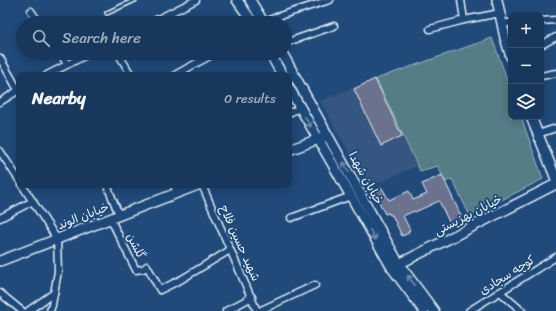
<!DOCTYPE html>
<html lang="en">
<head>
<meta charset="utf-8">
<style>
	:root { --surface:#17385c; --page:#244365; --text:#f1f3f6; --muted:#9eacbb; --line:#365272 }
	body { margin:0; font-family:Sriracha,"Playpen Sans Arabic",sans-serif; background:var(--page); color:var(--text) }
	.controls { position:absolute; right:12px; top:12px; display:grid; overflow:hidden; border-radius:8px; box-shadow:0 2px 10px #0003 }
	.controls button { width:36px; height:36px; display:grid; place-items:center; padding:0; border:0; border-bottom:1px solid var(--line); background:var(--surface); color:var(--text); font:20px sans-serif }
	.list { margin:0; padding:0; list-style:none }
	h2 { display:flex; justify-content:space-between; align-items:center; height:52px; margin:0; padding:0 16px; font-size:17px }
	h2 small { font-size:13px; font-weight:400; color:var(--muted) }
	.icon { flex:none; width:22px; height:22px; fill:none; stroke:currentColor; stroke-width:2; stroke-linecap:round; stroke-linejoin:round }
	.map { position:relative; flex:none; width:556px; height:311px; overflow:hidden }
	.search { position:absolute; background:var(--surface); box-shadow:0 2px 10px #0003; left:16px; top:16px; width:276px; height:44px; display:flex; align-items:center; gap:10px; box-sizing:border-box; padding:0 14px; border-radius:22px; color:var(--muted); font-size:15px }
	.panel { position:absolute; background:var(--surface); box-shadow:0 2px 10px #0003; left:16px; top:72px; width:276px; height:116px; border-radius:8px }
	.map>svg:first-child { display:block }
	.built { fill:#365680 }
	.green { fill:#547d85; stroke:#9eb7be }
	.building { fill:#6a728e; stroke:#e8f1f8 }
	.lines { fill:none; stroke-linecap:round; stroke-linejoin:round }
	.lane-casing { stroke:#e8f1f8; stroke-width:6 }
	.street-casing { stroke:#e8f1f8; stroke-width:9 }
	.secondary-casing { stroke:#e8f1f8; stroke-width:12 }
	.lane { stroke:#1f4a7a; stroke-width:3 }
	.street { stroke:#1f4a7a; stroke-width:6 }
	.secondary { stroke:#1f4a7a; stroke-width:9 }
	.oneway { stroke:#6f8dac }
	.labels { text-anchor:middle; stroke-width:4; stroke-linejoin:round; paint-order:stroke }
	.street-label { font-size:12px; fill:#e8f1f8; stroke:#1f4a7a }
</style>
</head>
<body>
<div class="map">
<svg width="556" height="311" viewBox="0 0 556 311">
	<rect width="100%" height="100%" fill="#1f4a7a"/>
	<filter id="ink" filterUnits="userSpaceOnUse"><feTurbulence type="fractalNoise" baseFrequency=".025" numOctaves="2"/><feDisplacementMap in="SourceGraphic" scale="8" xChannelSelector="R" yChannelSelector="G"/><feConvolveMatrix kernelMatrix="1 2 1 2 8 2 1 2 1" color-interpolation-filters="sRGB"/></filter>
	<g filter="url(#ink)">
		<path class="built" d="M375 79 417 166 369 187 320 101Z"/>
		<path class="green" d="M492 38 511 90V117H521L543 179 470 216 452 179 445 182 438 166 420 171 376 79Z"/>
		<g class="building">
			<path d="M375 79 402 136 381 146 354 89Z"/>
			<path d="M442 175 462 218 450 224 439 201 415 212 414 211 403 216 410 230 408 231 409 233 402 236 392 215H390L389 213 385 214 374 192 382 188 389 200 409 191 413 200 427 194 422 184Z"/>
		</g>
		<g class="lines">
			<defs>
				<path id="lane" d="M107 13 135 0"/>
				<g id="street">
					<path d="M461 0 464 20"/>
					<path d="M31 11 39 23"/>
					<path d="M541 21 556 20"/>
					<path d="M150 23 196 0"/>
					<path d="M263 23 276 17 330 0"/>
					<path d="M502 23H511"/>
					<path d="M430 29 464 20 500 13"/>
					<path d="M285 43 334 26"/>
					<path d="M541 45 556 37"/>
					<path d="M60 53 67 64"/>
					<path d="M118 53 131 75"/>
					<path d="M0 58 18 90"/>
					<path d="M47 75 90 53"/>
					<path d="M175 75 215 53"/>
					<path d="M541 76 556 73"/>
					<path d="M0 102 19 90"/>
					<path d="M289 113 300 108"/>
					<path d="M538 134 556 128"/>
					<path d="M0 151 19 180"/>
					<path d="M22 185 57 239 58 271 52 305 50 311"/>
					<path d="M107 185 119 215"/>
					<path d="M174 185 177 193"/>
					<path d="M202 185 257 311"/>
					<path d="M0 218 33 201"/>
					<path d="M110 218 136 270 143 269 147 266 160 290 182 279 230 250"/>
					<path d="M291 218 351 196"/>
					<path d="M500 292 522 311"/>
					<path d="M0 293 22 311"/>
					<path d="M28 311 54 293"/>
					<path d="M226 311 252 297"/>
					<path d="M259 311 315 285"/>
					<path d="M469 311 556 257"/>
				</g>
				<g id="secondary">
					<path d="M237 0 253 23"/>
					<path d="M250 0 264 23"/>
					<path d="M497 0 505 38 511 57"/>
					<path d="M270 53 282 75"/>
					<path d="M282 53 399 264 434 311"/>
					<path d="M289 88 392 268 424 311"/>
					<path d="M531 117 556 179"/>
					<path d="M289 150 324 137"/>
					<path d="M0 261 198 185"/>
					<path d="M395 266 556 184"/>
				</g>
			</defs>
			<use href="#lane" class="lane-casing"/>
			<use href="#street" class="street-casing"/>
			<use href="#secondary" class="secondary-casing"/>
			<use href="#lane" class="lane"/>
			<use href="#street" class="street"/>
			<use href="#secondary" class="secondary"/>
		</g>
		<defs><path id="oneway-shaft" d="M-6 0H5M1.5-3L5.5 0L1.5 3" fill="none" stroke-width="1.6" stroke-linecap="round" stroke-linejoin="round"/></defs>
		<g class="oneway">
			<use href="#oneway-shaft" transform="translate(308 122) rotate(60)"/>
			<use href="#oneway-shaft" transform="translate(346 167) rotate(-119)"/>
			<use href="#oneway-shaft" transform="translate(373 235) rotate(60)"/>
			<use href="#oneway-shaft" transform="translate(411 280) rotate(-127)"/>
		</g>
	</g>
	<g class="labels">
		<g class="street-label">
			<text transform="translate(366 178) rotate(61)" y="4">خیابان شهدا</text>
			<text transform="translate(468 215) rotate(-27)" y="4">خیابان بهزیستی</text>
			<text transform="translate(83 216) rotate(-21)" y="4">خیابان الوند</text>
			<text transform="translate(240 243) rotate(66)" y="4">شهید حسین فلاح</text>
			<text transform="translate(136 246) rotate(63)" y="4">گلشن</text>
			<text transform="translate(507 275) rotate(-32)" y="4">کوچه سجادی</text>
		</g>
	</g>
</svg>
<div class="controls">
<button>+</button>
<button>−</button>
<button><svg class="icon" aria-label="layers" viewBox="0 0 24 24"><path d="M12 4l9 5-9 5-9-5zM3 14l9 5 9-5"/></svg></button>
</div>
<div class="search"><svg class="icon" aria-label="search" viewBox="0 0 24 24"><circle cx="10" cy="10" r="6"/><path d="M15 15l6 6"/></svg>Search here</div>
<section class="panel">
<h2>Nearby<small>0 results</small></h2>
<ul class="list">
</ul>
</section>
</div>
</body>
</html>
